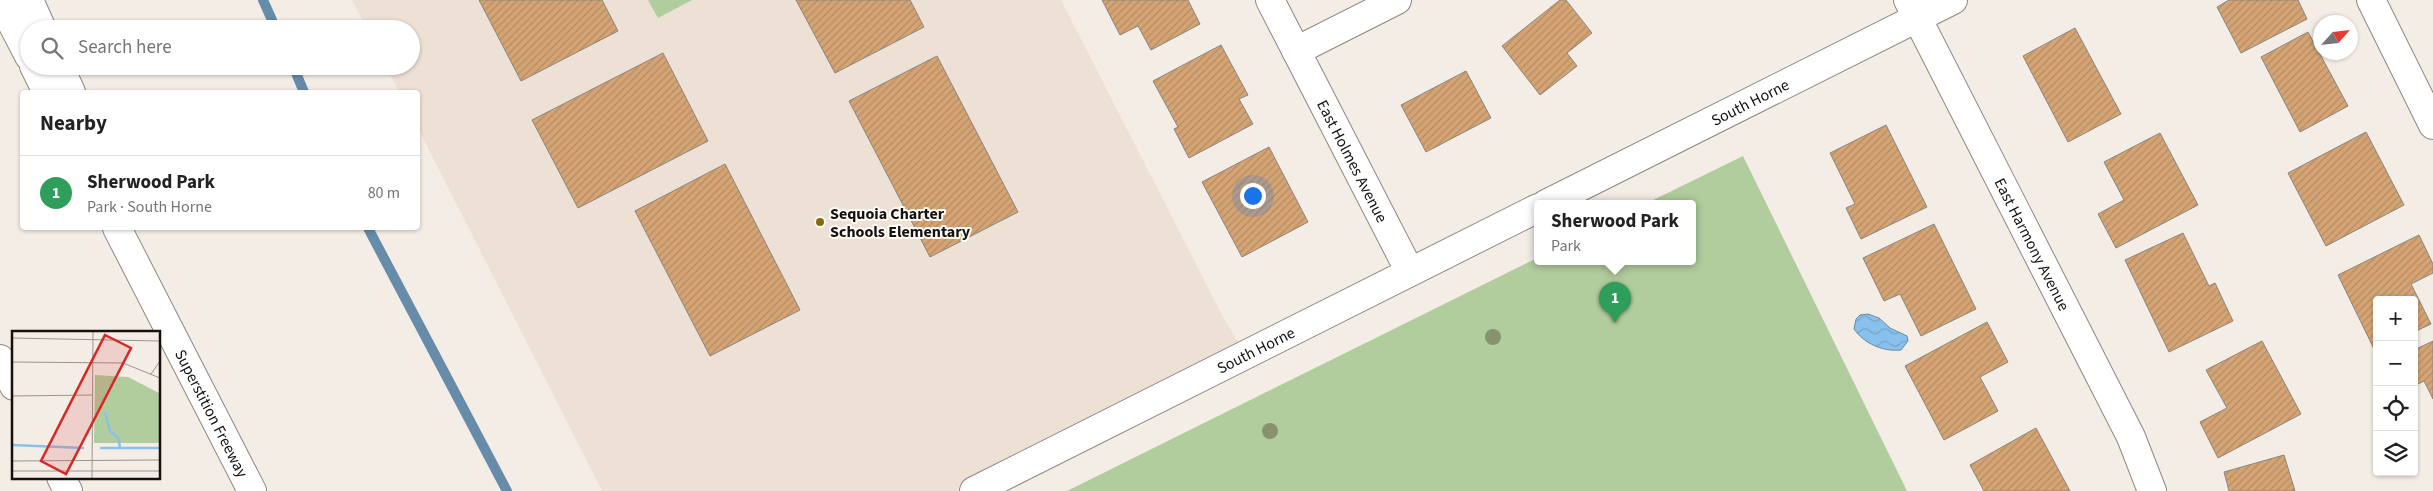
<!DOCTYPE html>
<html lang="en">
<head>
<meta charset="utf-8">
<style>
	:root { --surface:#fff; --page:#f2f2f2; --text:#222; --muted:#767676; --line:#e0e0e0; --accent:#856c09 }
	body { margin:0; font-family:"Source Sans 3",sans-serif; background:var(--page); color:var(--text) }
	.controls { position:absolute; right:15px; bottom:15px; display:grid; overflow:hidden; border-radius:5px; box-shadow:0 1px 4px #0004 }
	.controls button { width:45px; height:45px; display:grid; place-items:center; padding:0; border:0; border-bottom:1px solid var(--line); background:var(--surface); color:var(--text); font:25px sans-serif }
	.compass { position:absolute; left:2313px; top:15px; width:45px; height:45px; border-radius:50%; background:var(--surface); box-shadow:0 1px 4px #0004; rotate:63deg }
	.you { position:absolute; left:1252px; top:195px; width:18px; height:18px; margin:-12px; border:4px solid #fff; border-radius:50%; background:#1a73e8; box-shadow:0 0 0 8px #1a73e833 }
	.badge { display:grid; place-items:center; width:32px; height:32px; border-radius:50%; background:var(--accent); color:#fff; font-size:16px; font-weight:700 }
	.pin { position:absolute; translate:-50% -41px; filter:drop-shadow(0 1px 2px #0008) }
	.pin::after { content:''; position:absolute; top:26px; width:18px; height:15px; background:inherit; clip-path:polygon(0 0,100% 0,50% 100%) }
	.popup { position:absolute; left:1534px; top:200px; width:162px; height:65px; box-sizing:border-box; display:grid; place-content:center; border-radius:5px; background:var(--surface); filter:drop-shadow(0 1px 4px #0005); font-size:16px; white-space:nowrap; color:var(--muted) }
	.popup b { font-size:19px; color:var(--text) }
	.popup::after { content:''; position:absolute; left:50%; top:100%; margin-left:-10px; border:10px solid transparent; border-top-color:var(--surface) }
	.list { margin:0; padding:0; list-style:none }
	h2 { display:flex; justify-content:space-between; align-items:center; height:65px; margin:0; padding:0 20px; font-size:21px }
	h2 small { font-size:16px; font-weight:400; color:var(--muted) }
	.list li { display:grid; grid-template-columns:32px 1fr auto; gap:15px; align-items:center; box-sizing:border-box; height:75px; padding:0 20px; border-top:1px solid var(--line) }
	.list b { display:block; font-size:19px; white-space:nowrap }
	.list p { margin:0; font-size:16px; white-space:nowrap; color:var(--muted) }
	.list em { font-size:16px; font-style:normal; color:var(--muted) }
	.icon { flex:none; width:28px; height:28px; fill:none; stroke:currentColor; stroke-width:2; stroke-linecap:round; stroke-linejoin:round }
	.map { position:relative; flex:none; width:2433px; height:491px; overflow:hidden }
	.search { position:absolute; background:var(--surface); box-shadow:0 1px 4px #0004; left:20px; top:20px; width:400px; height:55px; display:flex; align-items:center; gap:12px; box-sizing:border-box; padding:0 18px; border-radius:28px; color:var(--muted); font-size:19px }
	.panel { position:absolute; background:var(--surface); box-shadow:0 1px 4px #0004; left:20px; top:90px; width:400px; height:140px; border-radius:5px }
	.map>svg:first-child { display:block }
	.built { fill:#ede0d4 }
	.park { fill:#b1cc9d }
	.water { fill:url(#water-waves); stroke:#668caa }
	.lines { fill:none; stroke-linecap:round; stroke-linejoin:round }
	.stream { stroke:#668caa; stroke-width:10 }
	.building { fill:url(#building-hatch); stroke:#8b857f }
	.minor-casing { stroke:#8d8781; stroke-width:30 }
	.highway-casing { stroke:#8d8781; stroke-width:30 }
	.minor { stroke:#fff; stroke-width:28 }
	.highway { stroke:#fff; stroke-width:28 }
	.tree { fill:#87936f }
	.poi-dot { fill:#856c09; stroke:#fffbf7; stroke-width:2 }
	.labels { text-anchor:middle; stroke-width:4; stroke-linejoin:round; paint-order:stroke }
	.street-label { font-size:16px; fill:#14110f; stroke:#fffbf7 }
	.poi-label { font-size:16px; font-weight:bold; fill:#14110f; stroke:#fffbf7; text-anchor:start }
	.inset-river { fill:none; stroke:#89c1ed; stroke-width:2.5 }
	.inset-road { fill:none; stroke:#9a9590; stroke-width:1 }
	.view { fill:#d62828; fill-opacity:0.15; stroke:#d62828; stroke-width:2.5 }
	.inset-edge { fill:none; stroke:#14110f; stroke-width:2.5 }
</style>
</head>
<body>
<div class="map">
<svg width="2433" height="491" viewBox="0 0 2433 491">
	<defs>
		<pattern id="water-waves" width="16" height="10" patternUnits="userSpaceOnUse" patternTransform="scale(1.25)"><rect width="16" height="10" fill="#89c1ed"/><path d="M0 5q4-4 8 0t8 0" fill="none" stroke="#75a5ca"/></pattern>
		<pattern id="building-hatch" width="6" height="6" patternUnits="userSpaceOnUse" patternTransform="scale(1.25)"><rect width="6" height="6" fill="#d4a474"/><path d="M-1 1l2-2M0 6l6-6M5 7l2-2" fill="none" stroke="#b58c63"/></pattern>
	</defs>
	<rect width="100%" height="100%" fill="#f4ede6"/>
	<path class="built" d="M352 0H1061L1222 315 1246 355 974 491H602L418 128V92H399L386 66H411V29H367Z"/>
	<g class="park">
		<path d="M648 0H692L658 18Z"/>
		<path d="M1743 156 1907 491H1067L1537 258 1538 262H1692V204H1645Z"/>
	</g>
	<path class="water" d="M1868 314 1879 318 1890 328 1907 336 1908 341 1901 350C1884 352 1864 344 1854 329L1856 319 1860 315Z"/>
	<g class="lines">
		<g class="stream">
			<path d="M263 0 276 29"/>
			<path d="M293 66 304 92"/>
			<path d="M368 228 507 491"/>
		</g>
	</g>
	<g class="building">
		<path d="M479 0H602L618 31 521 81Z"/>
		<path d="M796 0H910L924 27 835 73Z"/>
		<path d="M1102 0H1188L1200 24 1151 50 1138 26 1120 35Z"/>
		<path d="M1560 0H1566L1592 33 1567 53 1577 66 1540 95 1502 46Z"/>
		<path d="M2229 0H2298L2307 19 2241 53 2217 7Z"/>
		<path d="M2075 28 2121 114 2068 142 2023 56Z"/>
		<path d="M2308 32 2348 106 2300 132 2261 57Z"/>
		<path d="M1221 45 1248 95 1239 99 1253 124 1189 158 1174 129 1178 127 1153 81Z"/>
		<path d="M663 53 708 141 578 208 532 120Z"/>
		<path d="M937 56 1018 212 930 257 849 101Z"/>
		<path d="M1466 71 1491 118 1426 152 1401 105Z"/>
		<path d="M1886 125 1927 207 1861 239 1846 208 1855 204 1830 153Z"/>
		<path d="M2366 132 2404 205 2326 246 2288 173Z"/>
		<path d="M2160 133 2198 205 2116 248 2098 214 2124 200 2104 162Z"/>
		<path d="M1269 147 1308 222 1242 257 1202 182Z"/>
		<path d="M725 164 800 310 710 356 635 211Z"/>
		<path d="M1934 224 1976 309 1921 336 1900 294 1884 301 1863 258Z"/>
		<path d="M2183 233 2209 286 2215 283 2233 321 2169 352 2125 260Z"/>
		<path d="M2419 235 2433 264V273L2411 284 2431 324 2414 332V300H2377L2375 351 2338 275Z"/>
		<path d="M1987 322 2008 362 1980 377 1998 411 1944 440 1905 366Z"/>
		<path d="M2262 341 2301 414 2218 458 2200 422 2227 408 2206 370Z"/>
		<path d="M2433 341V399L2424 381 2414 386V350Z"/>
		<path d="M2036 428 2070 491H1984L1970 465Z"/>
		<path d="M2284 455 2295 491H2229L2224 472Z"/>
	</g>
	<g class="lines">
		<defs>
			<g id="minor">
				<path id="s1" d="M1270 0 1410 272"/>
				<path id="s2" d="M1908 0 2131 437 2152 491"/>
				<path d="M2371 0 2433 125"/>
				<path d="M1296 51 1397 0"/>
				<path id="s3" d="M1546 204 1953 0"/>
				<path id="s4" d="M974 491 1538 208"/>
			</g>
			<g id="highway">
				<path d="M0 0 29 56"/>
				<path d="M29 0 42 29"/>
				<path d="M34 66 47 92"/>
				<path d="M59 66 71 92"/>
				<path id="s5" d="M117 228 252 491"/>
				<path d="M0 359 14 386"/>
				<path d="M61 477 68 491"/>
			</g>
		</defs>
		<use href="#minor" class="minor-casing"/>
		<use href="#highway" class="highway-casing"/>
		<use href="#minor" class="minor"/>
		<use href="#highway" class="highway"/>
	</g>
	<g class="tree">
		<circle cx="1493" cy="337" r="8"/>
		<circle cx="1270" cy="431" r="8"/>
	</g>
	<circle class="poi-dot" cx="820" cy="222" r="5"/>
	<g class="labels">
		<g class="street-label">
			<text dy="6" stroke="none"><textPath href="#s3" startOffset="228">South Horne</textPath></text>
			<text dy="6" stroke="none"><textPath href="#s1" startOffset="181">East Holmes Avenue</textPath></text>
			<text dy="6" stroke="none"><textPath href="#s2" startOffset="274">East Harmony Avenue</textPath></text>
			<text dy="6" stroke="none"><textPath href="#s4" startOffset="315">South Horne</textPath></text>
			<text dy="6" stroke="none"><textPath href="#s5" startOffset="208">Superstition Freeway</textPath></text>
		</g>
		<g class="poi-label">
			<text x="830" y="219">Sequoia Charter<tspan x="830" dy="18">Schools Elementary</tspan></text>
		</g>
	</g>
	<g transform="translate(12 331)">
		<rect width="148" height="148" fill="#f4ede6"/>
		<path d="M83 44 116 46 147 62V112H82Z" fill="#b1cc9d"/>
		<path class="inset-river" d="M93 81 98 100 106 107 108 116M0 114 72 117M88 117H148"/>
		<path class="inset-road" d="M0 7 148 10M0 31 111 32 148 47M139 43 148 30M0 65 80 64M0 130 148 129M0 140H148M80 147 81 0"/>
		<path class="view" d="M93 4 119 17 54 143 29 130Z"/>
		<rect width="148" height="148" class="inset-edge"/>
	</g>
</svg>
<div class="controls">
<button>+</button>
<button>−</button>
<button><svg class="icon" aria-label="locate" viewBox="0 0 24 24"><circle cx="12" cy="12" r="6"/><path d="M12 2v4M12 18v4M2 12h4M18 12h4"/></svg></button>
<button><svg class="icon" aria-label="layers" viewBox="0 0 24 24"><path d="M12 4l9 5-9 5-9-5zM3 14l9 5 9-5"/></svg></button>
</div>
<svg class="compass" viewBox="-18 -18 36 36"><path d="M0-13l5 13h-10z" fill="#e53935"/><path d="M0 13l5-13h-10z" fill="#767676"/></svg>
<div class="you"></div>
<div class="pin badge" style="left:1615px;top:323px;background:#2e9e5b">1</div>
<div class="popup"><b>Sherwood Park</b>Park</div>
<div class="search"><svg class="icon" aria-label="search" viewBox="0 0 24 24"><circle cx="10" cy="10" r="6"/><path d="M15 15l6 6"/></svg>Search here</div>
<section class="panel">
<h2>Nearby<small></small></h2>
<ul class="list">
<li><span class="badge" style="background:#2e9e5b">1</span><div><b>Sherwood Park</b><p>Park · South Horne</p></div><em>80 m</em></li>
</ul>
</section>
</div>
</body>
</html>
